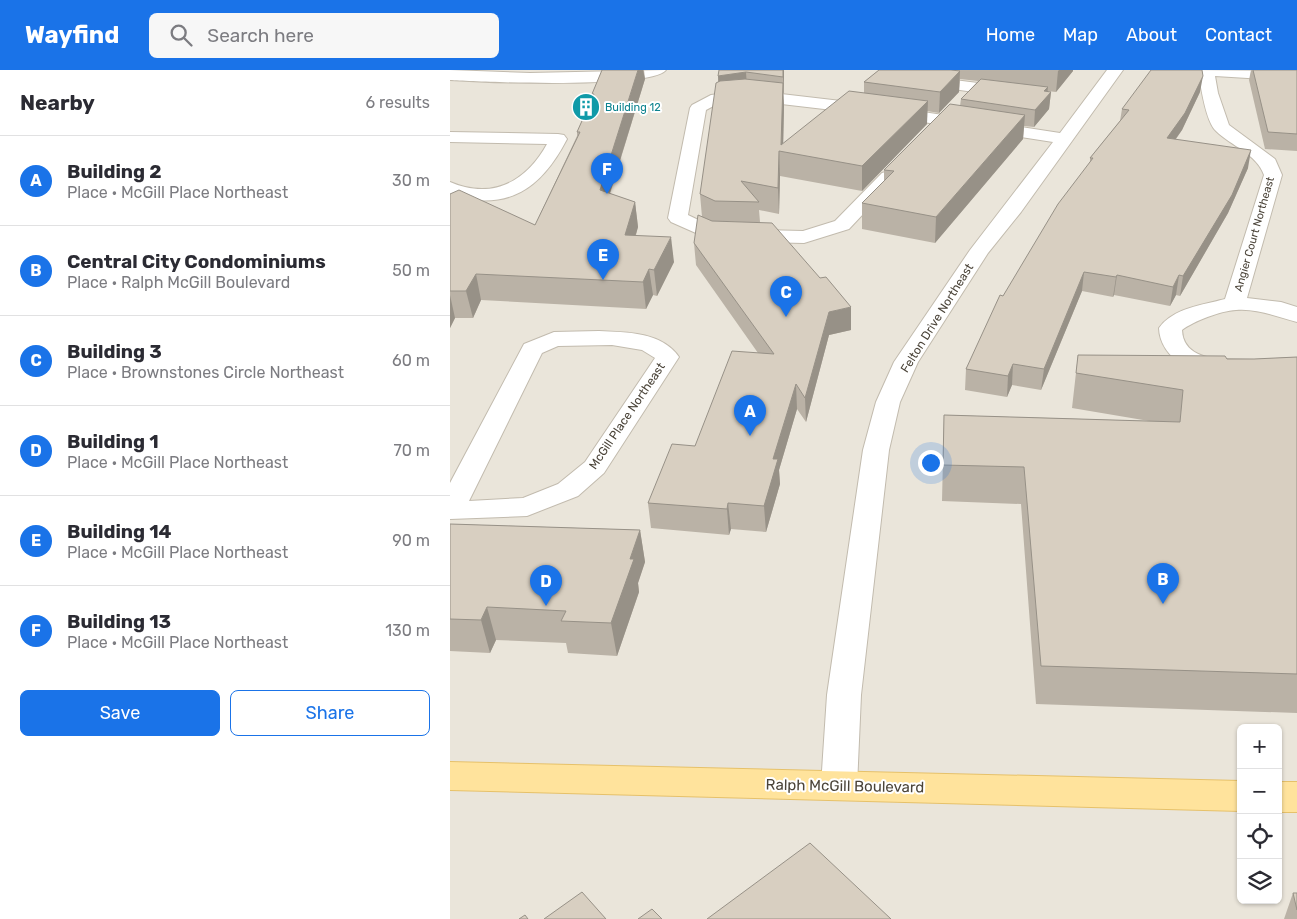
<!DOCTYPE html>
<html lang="en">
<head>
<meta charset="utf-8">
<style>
	:root { --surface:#fff; --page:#f7f7f7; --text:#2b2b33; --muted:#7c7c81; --line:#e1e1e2; --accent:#1a73e8 }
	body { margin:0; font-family:Rubik,sans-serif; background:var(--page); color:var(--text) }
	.controls { position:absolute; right:15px; bottom:15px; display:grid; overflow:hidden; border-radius:8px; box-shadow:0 1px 4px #0004 }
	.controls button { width:45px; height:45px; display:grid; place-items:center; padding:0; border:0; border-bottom:1px solid var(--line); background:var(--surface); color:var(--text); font:25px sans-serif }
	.you { position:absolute; left:480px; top:392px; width:18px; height:18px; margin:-12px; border:4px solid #fff; border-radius:50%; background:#1a73e8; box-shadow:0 0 0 8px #1a73e833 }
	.badge { display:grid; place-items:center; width:32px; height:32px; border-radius:50%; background:var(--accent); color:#fff; font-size:16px; font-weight:700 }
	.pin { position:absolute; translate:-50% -41px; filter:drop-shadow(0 1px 2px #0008) }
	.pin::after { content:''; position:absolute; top:26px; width:18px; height:15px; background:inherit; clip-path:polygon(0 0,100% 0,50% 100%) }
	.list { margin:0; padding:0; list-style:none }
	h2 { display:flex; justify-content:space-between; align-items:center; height:65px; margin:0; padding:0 20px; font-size:21px }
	h2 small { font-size:16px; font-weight:400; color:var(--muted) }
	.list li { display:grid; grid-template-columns:32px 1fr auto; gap:15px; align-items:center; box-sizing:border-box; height:90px; padding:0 20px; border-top:1px solid var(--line) }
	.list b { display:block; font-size:19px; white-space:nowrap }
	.list p { margin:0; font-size:16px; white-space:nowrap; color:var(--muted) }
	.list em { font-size:16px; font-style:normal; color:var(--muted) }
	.actions { display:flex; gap:10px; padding:15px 20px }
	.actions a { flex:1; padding:11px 0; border:1px solid var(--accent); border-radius:8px; text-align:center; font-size:18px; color:var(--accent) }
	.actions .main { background:var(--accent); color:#fff }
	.icon { flex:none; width:28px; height:28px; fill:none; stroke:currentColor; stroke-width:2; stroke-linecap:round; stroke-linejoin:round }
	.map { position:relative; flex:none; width:847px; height:849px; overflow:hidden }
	header { display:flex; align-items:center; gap:30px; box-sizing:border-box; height:70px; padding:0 25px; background:var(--accent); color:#fff }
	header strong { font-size:24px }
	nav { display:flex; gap:28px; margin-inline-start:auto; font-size:18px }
	.search { width:350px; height:45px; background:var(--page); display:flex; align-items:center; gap:12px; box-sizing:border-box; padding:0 18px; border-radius:8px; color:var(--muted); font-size:19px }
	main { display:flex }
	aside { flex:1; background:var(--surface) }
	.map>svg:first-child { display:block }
	.residential { fill:#eae5da; fill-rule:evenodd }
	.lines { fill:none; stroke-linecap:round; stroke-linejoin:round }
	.minor-casing { stroke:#c2bbae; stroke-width:2 }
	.major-casing { stroke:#e6c16a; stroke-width:2 }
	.minor { fill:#fff; fill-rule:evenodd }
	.major { fill:#ffe39c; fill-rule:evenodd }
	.wall { fill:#bab2a6 }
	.shaded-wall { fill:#979187 }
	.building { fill:#d8cfc1; stroke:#979187 }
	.labels { text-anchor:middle; stroke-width:4; stroke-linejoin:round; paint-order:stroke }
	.far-culture-label { font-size:11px; fill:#0d838f; stroke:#fff; text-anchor:start }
	.far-street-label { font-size:11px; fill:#4b4439; stroke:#fff }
	.street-label { font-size:12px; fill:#4b4439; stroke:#fff }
	.near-street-label { font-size:15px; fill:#4b4439; stroke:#fff }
</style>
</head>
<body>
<header>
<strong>Wayfind</strong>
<div class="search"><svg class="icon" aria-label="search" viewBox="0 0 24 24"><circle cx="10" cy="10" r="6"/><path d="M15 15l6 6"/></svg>Search here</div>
<nav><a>Home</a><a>Map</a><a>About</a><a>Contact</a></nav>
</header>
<main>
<aside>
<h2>Nearby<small>6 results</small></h2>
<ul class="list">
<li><span class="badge">A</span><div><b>Building 2</b><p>Place · McGill Place Northeast</p></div><em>30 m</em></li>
<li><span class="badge">B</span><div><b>Central City Condominiums</b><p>Place · Ralph McGill Boulevard</p></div><em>50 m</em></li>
<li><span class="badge">C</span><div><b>Building 3</b><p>Place · Brownstones Circle Northeast</p></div><em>60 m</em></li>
<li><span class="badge">D</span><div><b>Building 1</b><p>Place · McGill Place Northeast</p></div><em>70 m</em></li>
<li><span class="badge">E</span><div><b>Building 14</b><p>Place · McGill Place Northeast</p></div><em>90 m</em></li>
<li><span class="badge">F</span><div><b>Building 13</b><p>Place · McGill Place Northeast</p></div><em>130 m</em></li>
</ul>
<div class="actions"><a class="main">Save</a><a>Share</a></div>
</aside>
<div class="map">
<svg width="847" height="849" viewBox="0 0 847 849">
	<rect width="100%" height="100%" fill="#f6f3ec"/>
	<path class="residential" d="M0 0H847V849H0ZM791 658H828V830H791Z"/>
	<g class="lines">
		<defs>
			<g id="minor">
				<path d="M0 0 80 3 216 0C202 19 30 12 0 10Z"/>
				<path d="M657 0H673L571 142 538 183 468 292 450 332 439 380 411 625 407 716 402 726 389 730 376 726 371 716 377 625 413 380 426 332 444 292 520 180 603 72 434 46 297 30 271 32 256 40 238 145 267 159 353 161 385 151 432 103 439 101 446 103 448 107 399 159 354 173 264 171 221 152 218 148 240 38 242 35 261 25 297 20 434 36 610 63Z"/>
				<path d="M735 0 847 1V11L765 6 768 23 779 55 825 89 832 105 797 228 831 232 847 237V252C828 247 806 238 786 240 770 241 744 251 732 260 733 285 757 287 776 292L780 297 776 302C747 309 710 289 709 258 723 238 753 235 775 229L814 105C807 84 781 76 766 61 756 52 751 18 749 5L738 3Z"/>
				<path d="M481 7 559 17 565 19 567 22 565 25 559 27 475 15 473 12 475 9Z"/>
				<path d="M0 62 108 64 114 65 117 69C91 119 58 142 0 125V112C5 114 10 116 15 117 52 126 80 105 97 74L0 72Z"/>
				<path d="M149 261C176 262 212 262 229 287L154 403 128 426 77 446 0 449V413L74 274 104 262ZM162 275 192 280 205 288 135 392 108 414 73 428 19 431 92 283 108 276Z"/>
			</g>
			<g id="major">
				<path d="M0 692 791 711V741L0 720Z"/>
				<rect x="828" y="712" width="19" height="30"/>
			</g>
		</defs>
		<use href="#minor" class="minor-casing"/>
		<use href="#major" class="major-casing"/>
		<use href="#minor" class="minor"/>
		<use href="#major" class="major"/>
	</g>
	<g class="wall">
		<path d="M152 0H194L195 9 160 124 185 132 188 157 186 165 224 192 207 226 203 225 196 239 31 230 23 248H5L0 258V124L85 155 127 66V62L142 28V24Z"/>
		<path d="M269 0H334V23H333L334 36 333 74 414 23V12L429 0H623V1L606 22 597 21V22H601L599 39 584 57 574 56 573 69 485 173 412 159V133L434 111V100L510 36 511 29 528 11 510 9 509 22 489 43 477 41V54L412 121 330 106 329 144 309 140 310 152 401 260 379 265 356 352 347 339 329 400 330 414 316 462 281 459 279 465 201 458 198 433 245 376 308 283 246 195 244 173 252 147 250 124 268 12Z"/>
		<path d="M801 0H847V81L815 79 799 10Z"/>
		<path d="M750 22 732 60 726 69 798 98 778 143 730 226 726 225 720 236 664 225 663 227 632 221 591 320 562 315 557 327 515 320 516 299 553 226 640 92V88L670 51 672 39Z"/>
		<path d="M628 285 804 289 847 287V643L586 634 571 434 492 431 494 345 699 351 622 338Z"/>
		<path d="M0 454 190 460 195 492 188 513 189 522 167 586 118 583 116 573 46 570 40 583 0 581Z"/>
		<path d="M843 823H847V849H834Z"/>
	</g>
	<g class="shaded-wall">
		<path d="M188 0H193L195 9 153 145 150 120Z"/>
		<path d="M333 0H334V23L333 7Z"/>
		<path d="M609 0H623V1L606 22 608 1Z"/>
		<path d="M510 1 509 22 489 43 490 22Z"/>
		<path d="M296 2 297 18 269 22 268 6Z"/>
		<path d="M753 6 750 22 732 60 714 85 717 68Z"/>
		<path d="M333 13 334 36 333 82 331 75Z"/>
		<path d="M598 17 597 26 601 22 599 39 584 57 585 40 594 21Z"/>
		<path d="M478 31 477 54 412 121V96Z"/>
		<path d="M575 45 573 69 485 173 486 147Z"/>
		<path d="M801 80 798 98 778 143 730 226 733 206Z"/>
		<path d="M329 81 330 106 329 144 328 118Z"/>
		<path d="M185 132 188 157 178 190 175 165Z"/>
		<path d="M221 167 224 192 207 226 204 200Z"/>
		<path d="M199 199 203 225 196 239 193 212Z"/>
		<path d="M634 202 632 221 591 320 594 299Z"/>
		<path d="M26 204 31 230 23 248 16 221Z"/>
		<path d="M667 205 664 225 663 227 666 207Z"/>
		<path d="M729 205 726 225 720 236 723 217Z"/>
		<path d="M0 225 5 248 0 258Z"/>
		<path d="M401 237V260L379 265 356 352 355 328 379 242Z"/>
		<path d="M563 294 562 315 557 327 558 306Z"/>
		<path d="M346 314 347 339 329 400 330 414 316 462 314 436 323 389Z"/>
		<path d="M278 433 281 459 279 465 277 439Z"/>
		<path d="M190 460 195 492 188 513 189 522 167 586 161 553 180 489Z"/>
		<path d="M37 537 46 570 40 583 31 550Z"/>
	</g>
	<g class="building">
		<path d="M152 0H188L150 120 185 132 175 165 221 167 204 200 199 199 193 212 26 204 16 221H0V124L9 120 85 155 130 62H127L144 24H142Z"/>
		<path d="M269 0H333V7L296 2 268 6Z"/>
		<path d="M429 0H501L510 1 490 22 414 12Z"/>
		<path d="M701 0H752L753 6 735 43 717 68 801 80 782 125 733 206 729 205 723 217 667 205 666 207 634 202 594 299 563 294 558 306 516 299 550 225 553 226 608 134 643 88H640L679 40 672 39Z"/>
		<path d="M803 0H847V64L818 62Z"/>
		<path d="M295 9 333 13 331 75 399 21 478 31 412 96 329 81 328 118 291 111 309 132 265 131 250 124 266 13 270 11Z"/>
		<path d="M531 9 598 17 594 21 601 22 585 40 511 29Z"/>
		<path d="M500 34 575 45 486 147 412 133 444 101 434 100Z"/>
		<path d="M248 145 262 151 322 153 370 208 376 207 401 237 379 242 355 328 346 314 323 389H328L314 436 278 433 277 439 198 433 222 374 245 376 282 281 324 284 244 173Z"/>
		<path d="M628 285 775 286 777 289H804L847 287V604L591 596 574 397 493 395 494 345 730 352 733 320 626 303Z"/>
		<path d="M0 454 190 460 180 489H184L161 553 111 551 116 541 37 537 31 550 0 549Z"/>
		<path d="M360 773 441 849H257Z"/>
		<path d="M132 822 156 849H94Z"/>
		<path d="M843 823H847V840Z"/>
		<path d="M202 839 212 849H188Z"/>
		<path d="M75 845 78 849H69Z"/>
	</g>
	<defs>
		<symbol id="building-disc" viewBox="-11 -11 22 22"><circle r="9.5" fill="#0f9aa8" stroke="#fff"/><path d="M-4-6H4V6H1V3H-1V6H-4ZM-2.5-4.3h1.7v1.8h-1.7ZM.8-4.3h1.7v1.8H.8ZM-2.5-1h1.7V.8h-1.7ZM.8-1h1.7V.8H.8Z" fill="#fff"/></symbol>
	</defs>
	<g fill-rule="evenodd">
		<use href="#building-disc" x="120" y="21" width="32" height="32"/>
	</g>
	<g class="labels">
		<g class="far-culture-label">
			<text x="155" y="41">Building 12</text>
		</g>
		<g class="far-street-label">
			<text transform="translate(804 164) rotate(-74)" y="4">Angier Court Northeast</text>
		</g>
		<g class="street-label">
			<text transform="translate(487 248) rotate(-58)" y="4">Felton Drive Northeast</text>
			<text transform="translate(177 346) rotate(-56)" y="4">McGill Place Northeast</text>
		</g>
		<g class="near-street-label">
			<text transform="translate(395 716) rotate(1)" y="5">Ralph McGill Boulevard</text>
		</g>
	</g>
</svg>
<div class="controls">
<button>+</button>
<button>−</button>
<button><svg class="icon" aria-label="locate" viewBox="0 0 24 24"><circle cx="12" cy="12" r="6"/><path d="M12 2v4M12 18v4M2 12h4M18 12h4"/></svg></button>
<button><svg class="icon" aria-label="layers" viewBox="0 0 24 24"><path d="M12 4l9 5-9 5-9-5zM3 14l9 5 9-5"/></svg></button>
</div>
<div class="you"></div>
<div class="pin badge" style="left:300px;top:366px">A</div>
<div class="pin badge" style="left:713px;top:534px">B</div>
<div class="pin badge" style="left:336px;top:247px">C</div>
<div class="pin badge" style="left:96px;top:536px">D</div>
<div class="pin badge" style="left:153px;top:210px">E</div>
<div class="pin badge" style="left:157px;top:124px">F</div>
</div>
</main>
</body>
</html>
